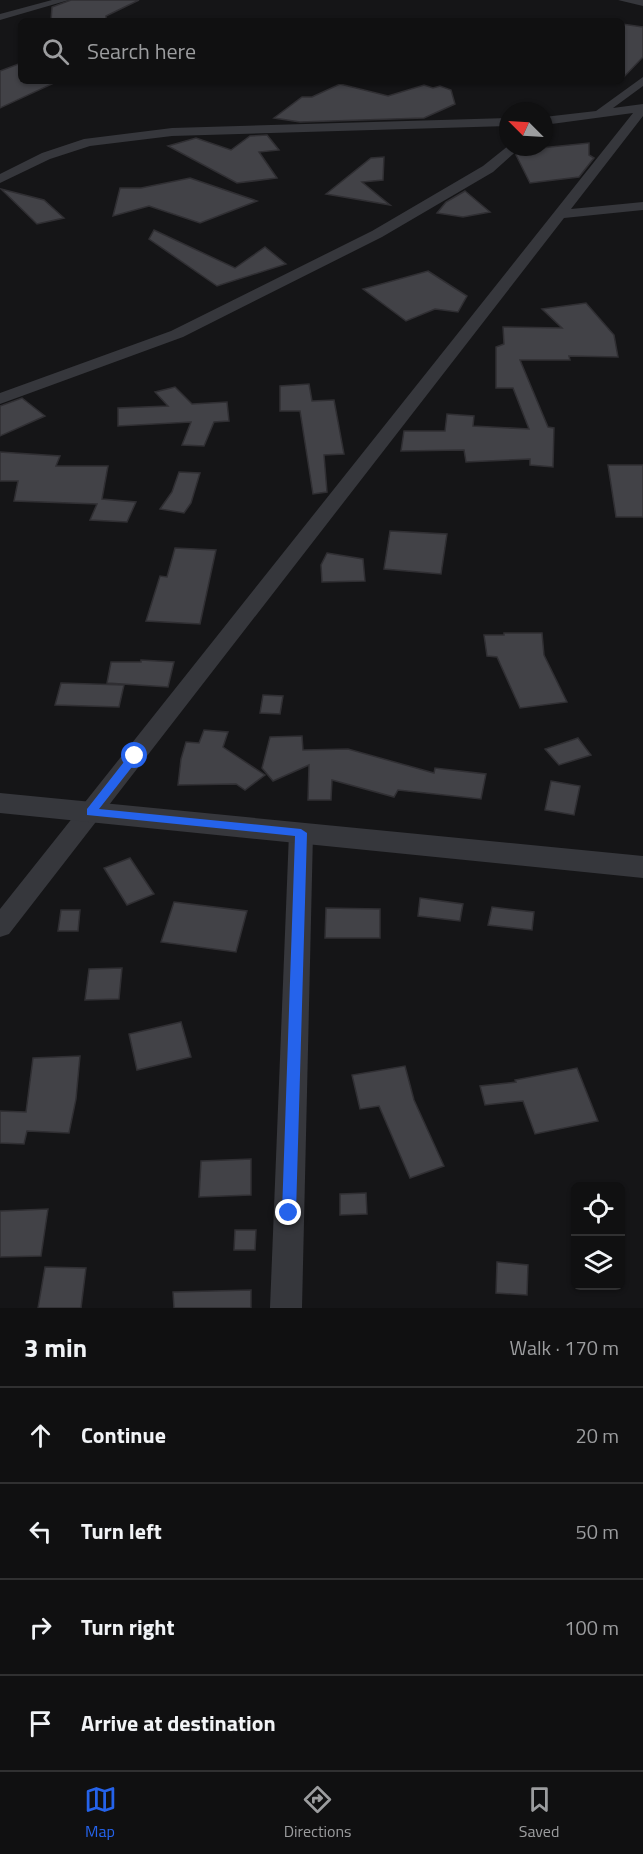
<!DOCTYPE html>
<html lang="en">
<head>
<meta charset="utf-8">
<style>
	:root { --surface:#101011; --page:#19191a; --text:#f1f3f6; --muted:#9c9d9f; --line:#303031; --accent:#2563eb }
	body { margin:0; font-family:"Titillium Web",sans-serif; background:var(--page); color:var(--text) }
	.controls { position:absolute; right:18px; bottom:18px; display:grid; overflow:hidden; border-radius:9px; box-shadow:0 2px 4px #0004 }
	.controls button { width:54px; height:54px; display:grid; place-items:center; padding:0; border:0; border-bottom:2px solid var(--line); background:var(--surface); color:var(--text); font:30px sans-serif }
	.compass { position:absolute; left:499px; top:102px; width:54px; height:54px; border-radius:50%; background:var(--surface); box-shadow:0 2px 4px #0004; rotate:294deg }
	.stop { position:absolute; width:18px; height:18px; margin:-14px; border:4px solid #2563eb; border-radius:50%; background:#fff }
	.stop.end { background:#2563eb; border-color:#fff; box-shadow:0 2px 6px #0008 }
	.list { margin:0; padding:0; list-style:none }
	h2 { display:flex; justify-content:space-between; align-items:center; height:78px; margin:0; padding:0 24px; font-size:26px }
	h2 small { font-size:20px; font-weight:400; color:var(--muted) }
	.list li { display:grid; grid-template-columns:39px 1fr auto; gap:18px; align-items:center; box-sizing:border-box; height:96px; padding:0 24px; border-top:2px solid var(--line) }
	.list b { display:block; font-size:22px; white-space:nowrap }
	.list em { font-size:20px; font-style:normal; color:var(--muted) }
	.icon { flex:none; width:33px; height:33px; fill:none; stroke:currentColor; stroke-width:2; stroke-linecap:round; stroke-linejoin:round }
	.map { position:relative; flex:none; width:643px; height:1308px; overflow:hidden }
	.search { position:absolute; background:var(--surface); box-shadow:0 2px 4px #0004; left:18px; right:18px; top:18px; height:66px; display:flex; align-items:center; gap:15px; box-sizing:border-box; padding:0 21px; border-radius:9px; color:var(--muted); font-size:22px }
	.sheet { height:462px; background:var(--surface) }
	nav { display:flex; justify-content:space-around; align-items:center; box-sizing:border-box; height:84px; border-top:2px solid var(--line); background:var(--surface); font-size:16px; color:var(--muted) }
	nav a { display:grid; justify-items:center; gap:3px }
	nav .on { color:var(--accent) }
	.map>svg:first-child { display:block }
	.building { fill:#424247; stroke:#302f33; stroke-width:1.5 }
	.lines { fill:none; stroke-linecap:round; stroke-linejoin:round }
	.minor { fill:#36373c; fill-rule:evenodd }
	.tertiary { fill:#36373c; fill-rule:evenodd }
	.route { fill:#2563eb }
</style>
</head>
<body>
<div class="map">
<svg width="643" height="1308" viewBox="0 0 643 1308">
	<rect width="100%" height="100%" fill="#151517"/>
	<g class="building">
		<path d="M71 0H139L106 16V21H51L52 7Z"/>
		<path d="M622 24 643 27V57L622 79Z"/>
		<path d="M21 63V81H46L54 83 0 108V71Z"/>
		<path d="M340 84 388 96 424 85 433 88 440 86 451 90 455 104 424 118 300 122 274 118 302 97H312Z"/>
		<path d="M267 135 279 150 259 152 277 178 237 183 168 146 196 138 231 150 250 136Z"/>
		<path d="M589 143V155L594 158 579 177 530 183 516 155 521 150Z"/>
		<path d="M384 157 383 180 362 182 390 205 326 194 371 158Z"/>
		<path d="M190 178 257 201 200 223 149 206 113 216 120 188H141Z"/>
		<path d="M1 189 44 200 64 218 37 224Z"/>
		<path d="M465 191 490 212 463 217 437 213 446 202Z"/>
		<path d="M154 230 235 268 265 247 286 264 217 286 149 239Z"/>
		<path d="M428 271 467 296 458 312 435 309 406 321 363 289Z"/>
		<path d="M586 303 614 335 618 357 569 356 570 360H520L548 427 554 428 553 467 530 465V459L466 462 464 450 401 451 404 431H445L447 414 474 416 473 426 529 429 513 388H496V347L504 344 503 327 562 328 542 309Z"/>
		<path d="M309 384 312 401 334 400 344 454 324 455 327 492 313 494 300 411H280V386Z"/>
		<path d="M175 387 192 404 227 402 229 421 214 422 204 446 182 445 191 422 118 426V408L168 406 155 392Z"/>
		<path d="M22 398 45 416 0 436V406Z"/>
		<path d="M0 452 60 456 56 466H108L102 499 136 502 127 522 90 520 97 504 14 501 18 481H0Z"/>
		<path d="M608 465H643V517H616Z"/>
		<path d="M179 472 200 473 191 503 184 513 160 509 172 492Z"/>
		<path d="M390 531 447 534 441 574 384 569Z"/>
		<path d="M175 548 216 550 200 624 146 621 160 576 167 577Z"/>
		<path d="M327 553 363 559 365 581 322 582 321 565Z"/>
		<path d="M504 633H542L544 655 567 702 520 708 497 657 487 656 484 635H504Z"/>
		<path d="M141 660 174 662 168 687 107 683 111 662H141Z"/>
		<path d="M61 683 124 685 119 707 55 705Z"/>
		<path d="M263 695 283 696 280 714 260 713Z"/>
		<path d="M204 730 228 732 223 747 265 775 245 790 236 784 178 785 181 759 186 742 199 743Z"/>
		<path d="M302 736 303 750 348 749 434 773 435 768 486 774 481 799 398 790 394 797 332 780 331 800H308L309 765 273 781 262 768 270 737Z"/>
		<path d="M578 738 591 755 559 765 545 749Z"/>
		<path d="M551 781 580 786 574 815 545 810Z"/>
		<path d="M130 858 154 894 127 905 104 868Z"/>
		<path d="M420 898 463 904 460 921 418 916Z"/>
		<path d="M174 902 247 911 236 952 161 942Z"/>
		<path d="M492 907 534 912 532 930 488 925Z"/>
		<path d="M326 908 380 909V938H325Z"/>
		<path d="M61 910H80L78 931H58Z"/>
		<path d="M122 968 119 999 85 1000 89 969Z"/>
		<path d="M181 1022 191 1057 137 1070 129 1034Z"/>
		<path d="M80 1056 76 1099 69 1133 27 1131 24 1144 0 1143V1111L26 1112 33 1058Z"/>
		<path d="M405 1066 414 1100 444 1166 410 1178 379 1106 360 1109 352 1075Z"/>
		<path d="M577 1068 598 1121 535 1134 523 1101 485 1105 480 1086 516 1082 515 1080Z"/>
		<path d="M251 1159V1195L199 1197 201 1161Z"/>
		<path d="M366 1193 367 1214 340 1215V1194Z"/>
		<path d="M48 1209 41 1256 0 1257V1211Z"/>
		<path d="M235 1230H256L255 1250H234Z"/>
		<path d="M497 1262 528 1265 527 1295 496 1293Z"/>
		<path d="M45 1267 86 1268 81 1308H38Z"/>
		<path d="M251 1290V1308H174L173 1292Z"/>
	</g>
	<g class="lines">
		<g class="minor">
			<path d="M52 0H69L0 20V14Z"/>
			<path d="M618 0H643V6Z"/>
			<path d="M643 77V86L613 108 643 104V116L571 209 643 202V210L564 218 9 934 0 937V909L633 113 544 125V117L596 111Z"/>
			<path d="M508 118V126L172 136 90 146 50 159 0 183V174L42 153 84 139 172 128Z"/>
			<path d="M508 146 521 147 493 172 382 237 183 337 0 404V393L171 331 372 231 483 166Z"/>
			<path d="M301 824 309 827 313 833 302 1308H270L289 833 293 827Z"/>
		</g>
		<path class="tertiary" d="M0 793 643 856V878L0 813Z"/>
	</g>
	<path class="route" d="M135 752 139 753V758L99 809 301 829 307 833 296 1213 294 1217 289 1219 284 1217 282 1213 295 836 87 815V809L131 753Z"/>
</svg>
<div class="controls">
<button><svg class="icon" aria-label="locate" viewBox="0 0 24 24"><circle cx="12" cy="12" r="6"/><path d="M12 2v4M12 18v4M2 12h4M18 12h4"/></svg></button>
<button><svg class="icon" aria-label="layers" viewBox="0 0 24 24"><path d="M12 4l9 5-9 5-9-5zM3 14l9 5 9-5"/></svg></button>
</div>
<svg class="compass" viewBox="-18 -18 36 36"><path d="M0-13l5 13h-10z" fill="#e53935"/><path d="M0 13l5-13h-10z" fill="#9c9d9f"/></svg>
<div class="stop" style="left:135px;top:756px"></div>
<div class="stop end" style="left:289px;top:1213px"></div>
<div class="search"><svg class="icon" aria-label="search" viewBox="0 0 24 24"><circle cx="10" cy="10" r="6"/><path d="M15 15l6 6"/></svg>Search here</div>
</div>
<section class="sheet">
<h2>3 min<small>Walk · 170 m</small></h2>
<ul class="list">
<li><svg class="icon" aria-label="ahead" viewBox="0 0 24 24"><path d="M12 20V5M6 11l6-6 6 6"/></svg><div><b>Continue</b></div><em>20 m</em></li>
<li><svg class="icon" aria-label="left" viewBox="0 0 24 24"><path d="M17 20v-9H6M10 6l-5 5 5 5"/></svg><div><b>Turn left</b></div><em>50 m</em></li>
<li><svg class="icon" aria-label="right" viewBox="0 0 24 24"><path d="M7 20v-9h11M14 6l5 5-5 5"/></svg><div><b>Turn right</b></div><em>100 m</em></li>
<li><svg class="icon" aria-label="arrive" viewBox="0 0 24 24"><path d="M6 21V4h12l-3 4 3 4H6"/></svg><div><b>Arrive at destination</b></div></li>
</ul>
</section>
<nav>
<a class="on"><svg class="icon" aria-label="map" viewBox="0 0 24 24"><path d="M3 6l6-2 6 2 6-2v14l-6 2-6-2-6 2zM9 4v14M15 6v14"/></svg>Map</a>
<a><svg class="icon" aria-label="directions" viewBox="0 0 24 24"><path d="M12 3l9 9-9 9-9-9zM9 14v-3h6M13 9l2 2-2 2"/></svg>Directions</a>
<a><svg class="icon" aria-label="saved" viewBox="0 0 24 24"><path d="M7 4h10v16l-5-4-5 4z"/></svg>Saved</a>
</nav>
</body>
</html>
